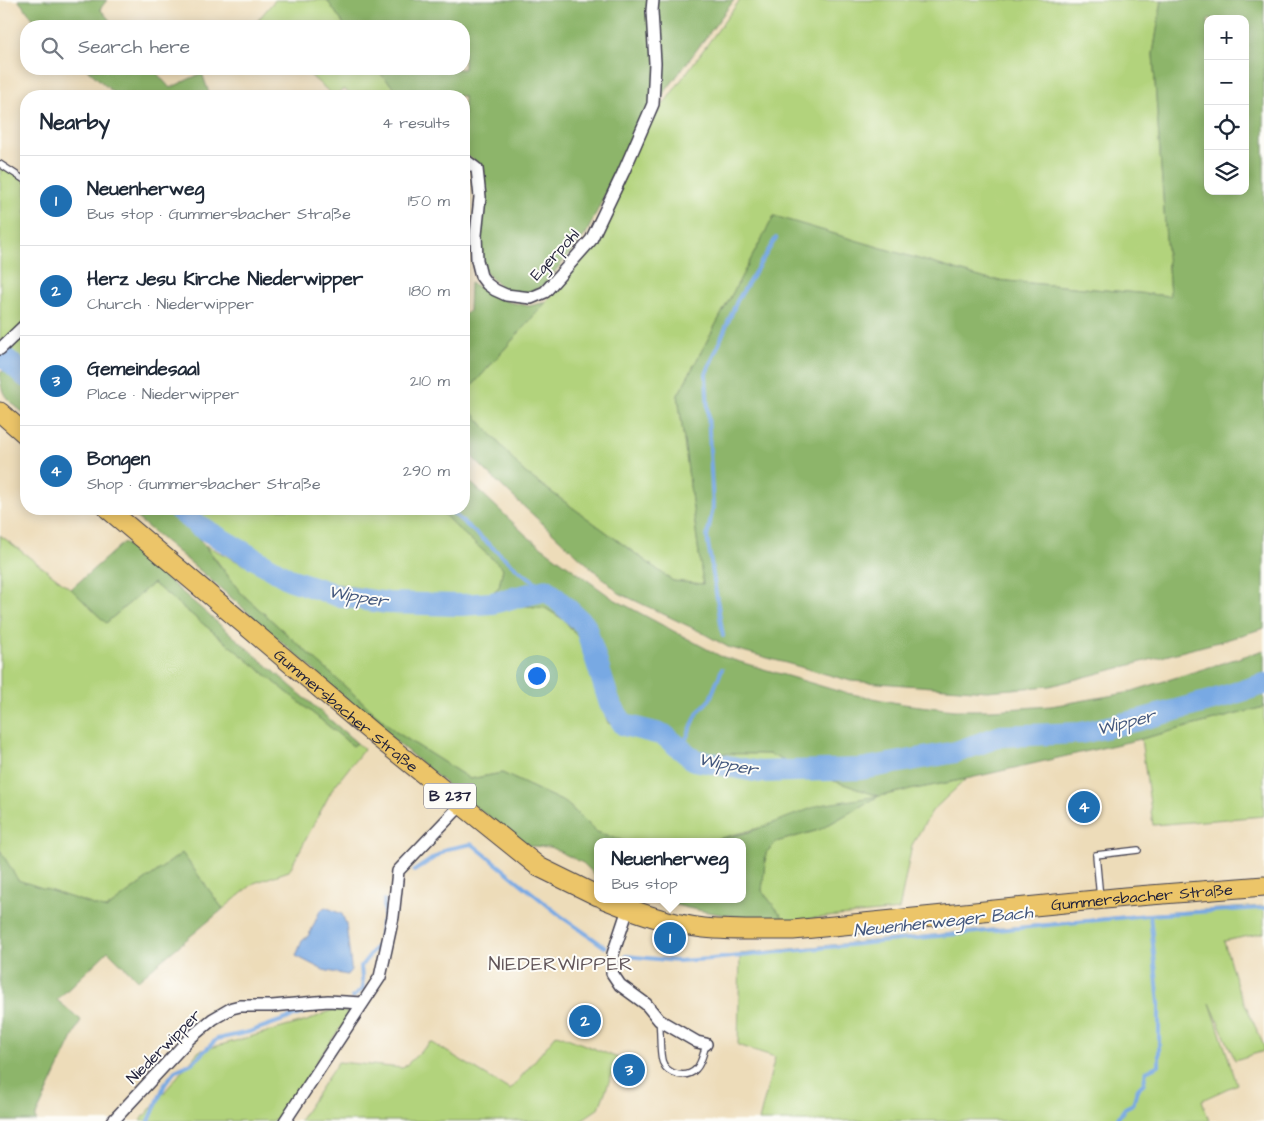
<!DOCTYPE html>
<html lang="en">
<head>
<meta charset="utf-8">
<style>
	:root { --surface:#fff; --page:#f6f6f7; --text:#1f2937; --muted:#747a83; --line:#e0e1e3; --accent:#1f6fb2 }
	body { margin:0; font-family:"Architects Daughter",sans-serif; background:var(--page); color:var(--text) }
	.controls { position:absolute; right:15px; top:15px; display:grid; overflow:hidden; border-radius:10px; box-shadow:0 2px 12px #0003 }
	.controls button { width:45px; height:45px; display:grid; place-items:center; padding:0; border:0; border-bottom:1px solid var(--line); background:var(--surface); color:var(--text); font:25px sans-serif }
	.you { position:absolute; left:536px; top:675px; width:18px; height:18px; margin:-12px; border:4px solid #fff; border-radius:50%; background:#1a73e8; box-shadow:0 0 0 8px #1a73e833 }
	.badge { display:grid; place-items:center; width:32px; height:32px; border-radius:50%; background:var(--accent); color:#fff; font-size:16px; font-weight:700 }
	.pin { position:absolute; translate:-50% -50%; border:2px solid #fff; box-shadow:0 1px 5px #0006 }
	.popup { position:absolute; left:594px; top:838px; width:152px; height:65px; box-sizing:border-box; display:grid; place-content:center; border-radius:10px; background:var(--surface); filter:drop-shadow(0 1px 4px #0005); font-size:16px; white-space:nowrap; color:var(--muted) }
	.popup b { font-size:19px; color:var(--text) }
	.popup::after { content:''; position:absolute; left:50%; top:100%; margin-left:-10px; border:10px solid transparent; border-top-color:var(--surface) }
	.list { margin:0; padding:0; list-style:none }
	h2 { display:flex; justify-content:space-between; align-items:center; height:65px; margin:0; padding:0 20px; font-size:21px }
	h2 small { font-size:16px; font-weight:400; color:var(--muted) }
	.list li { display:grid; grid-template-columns:32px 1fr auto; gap:15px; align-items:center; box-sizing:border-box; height:90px; padding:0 20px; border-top:1px solid var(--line) }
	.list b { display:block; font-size:19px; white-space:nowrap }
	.list p { margin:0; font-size:16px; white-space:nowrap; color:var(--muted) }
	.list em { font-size:16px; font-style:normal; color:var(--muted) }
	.icon { flex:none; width:28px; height:28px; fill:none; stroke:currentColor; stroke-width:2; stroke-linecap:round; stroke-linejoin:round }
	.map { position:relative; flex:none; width:1264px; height:1121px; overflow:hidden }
	.search { position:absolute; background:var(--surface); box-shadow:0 2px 12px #0003; left:20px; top:20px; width:450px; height:55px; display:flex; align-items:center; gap:12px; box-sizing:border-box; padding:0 18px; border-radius:20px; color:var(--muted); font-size:19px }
	.panel { position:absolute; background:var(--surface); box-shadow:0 2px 12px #0003; left:20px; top:90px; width:450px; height:425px; border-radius:20px }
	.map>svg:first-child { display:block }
	.green { fill:#b2d37b; stroke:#6a7a5b }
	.forest { fill:#8db56b; stroke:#586c53; fill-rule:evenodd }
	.water { fill:#78a9e3; stroke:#4d668f }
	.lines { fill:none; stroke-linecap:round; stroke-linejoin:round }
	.stream { stroke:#78a9e3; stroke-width:4 }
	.river { stroke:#78a9e3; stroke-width:22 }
	.service-casing { stroke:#403e4e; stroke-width:8 }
	.minor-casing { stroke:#403e4e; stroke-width:14 }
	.primary-casing { stroke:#403e4e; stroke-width:21 }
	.service { stroke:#fff; stroke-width:5.5 }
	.minor { stroke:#fff; stroke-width:11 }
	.primary { stroke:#ecc569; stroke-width:19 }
	.labels { text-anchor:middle; stroke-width:4; stroke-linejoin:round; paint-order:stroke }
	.shield { fill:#fdfcf7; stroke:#646373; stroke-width:1 }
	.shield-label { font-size:15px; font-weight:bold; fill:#22223b }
	.street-label { font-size:16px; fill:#22223b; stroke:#fdfcf7 }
	.water-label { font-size:18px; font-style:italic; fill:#44587e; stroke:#fdfcf7 }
	.quarter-label { font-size:19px; letter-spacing:1px; fill:#615559; stroke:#fdfcf7 }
</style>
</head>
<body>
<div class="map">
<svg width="1264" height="1121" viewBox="0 0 1264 1121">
	<rect width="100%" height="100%" fill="#fdfcf7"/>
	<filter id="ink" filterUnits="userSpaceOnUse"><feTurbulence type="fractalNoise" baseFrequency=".02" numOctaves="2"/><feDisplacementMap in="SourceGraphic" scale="10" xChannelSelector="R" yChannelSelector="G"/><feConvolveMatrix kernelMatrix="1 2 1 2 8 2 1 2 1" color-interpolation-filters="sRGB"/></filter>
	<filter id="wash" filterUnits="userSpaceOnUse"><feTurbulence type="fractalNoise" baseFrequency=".0096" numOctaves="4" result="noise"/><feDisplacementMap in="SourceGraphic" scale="20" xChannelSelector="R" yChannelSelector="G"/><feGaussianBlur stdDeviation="1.12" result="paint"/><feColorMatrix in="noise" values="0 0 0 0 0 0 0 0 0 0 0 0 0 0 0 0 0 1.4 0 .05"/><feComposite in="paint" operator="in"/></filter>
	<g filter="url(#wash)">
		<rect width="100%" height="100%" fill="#eddcb9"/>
		<g class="green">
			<path d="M275 0H327L345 26H253Z"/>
			<path d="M740 0H1162L1153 54 1170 296 986 279 774 216 678 395 703 584 673 581 524 472 464 403V395L546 302 594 243 640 136Z"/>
			<path d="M303 69H376L402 96H353L344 89 334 96Z"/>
			<path d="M0 168 13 171 26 181V367L0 346Z"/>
			<path d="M195 509H439L455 526 503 568 499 587 487 598 394 595 328 582 284 568 205 518Z"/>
			<path d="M0 535 71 589 106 623 153 583 353 746 357 743 364 749 333 788 289 871 254 883 223 909 182 853 106 909 17 880 0 850Z"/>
			<path d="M205 545 286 586 345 603 398 611 490 610 527 606 545 608 564 620 581 641 608 723 680 753 769 754 814 774 879 796 966 779 932 811 912 845 899 910 786 921 762 891 766 853 776 842 819 830 877 797 706 842H626L597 832 566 803 502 773 470 779 396 732 241 593Z"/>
			<path d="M1264 707V816L1153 825 1141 739Z"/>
			<path d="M1264 906V933L1224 941 1237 986 1264 1046V1051L1235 1060 1210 1003 1237 1084 1202 1100 1209 1121H759L775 1057 738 1045 740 954 1146 914Z"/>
			<path d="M332 1010 351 1013 321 1055 278 1121H140L199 1051 307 1021Z"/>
			<path d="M557 1034 618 1058 599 1108 580 1121H299L338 1062 403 1068 431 1042 510 1090Z"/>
		</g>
		<g class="forest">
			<path d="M18 0H107L100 9 115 26H39Z"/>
			<path d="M327 0H734L635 132 586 234 542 287 522 294 506 292 487 274 480 263 481 234 486 199 483 167 464 153V96H402L376 69H464V26H345Z"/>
			<path d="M1162 0H1264V628L1226 640 1050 686 987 691 851 681 728 647 699 631 619 593 509 493 474 459 464 446V403L524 472 673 581 703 584 678 395 774 216 986 279 1170 296 1153 54ZM1208 19H1245V191H1208Z"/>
			<path d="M87 69H153L170 88 202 73 210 96H117Z"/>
			<path d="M470 283 509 302 529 306 546 302 464 395V315L469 311Z"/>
			<path d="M8 370 26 386V415C8 399 0 398 0 372Z"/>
			<path d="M464 476 528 537 612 598 720 656 841 692 903 704 954 710H992L1051 706 1126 693 1264 650V707L1141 739 966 779 879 796 819 830 776 842 766 853 762 891 786 921C743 918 697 913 656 899H742V842H706L749 832 820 805 878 796 814 774 769 754 680 753 608 723 581 641 565 620 545 608 527 606 518 589 487 598 499 587 503 568 455 526 439 509H464Z"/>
			<path d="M126 509H163L193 531 241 593 396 732 470 779 502 773 566 803 597 832 626 842H598L597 877 583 863 550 847 530 846 468 802 382 730 203 573Z"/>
			<path d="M124 542 357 743 353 746 153 583 106 623 71 589Z"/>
			<path d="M0 850 18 880 106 909 182 853 223 909 138 980 108 951 57 1000 81 1020 35 1118 37 1121H0Z"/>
		</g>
		<path class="water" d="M325 907 342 914 346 924 351 966V970L347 975 323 970 296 956 302 941 309 935 320 911Z"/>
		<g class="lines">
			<g class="stream">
				<path d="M448 509 521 572 547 590"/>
				<path d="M723 636 707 537 713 508 706 374 737 301 776 238"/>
				<path d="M681 750 698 712 710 699 722 669"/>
				<path d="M414 871 447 849 472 844 562 917 605 947"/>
				<path d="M626 956 677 961 711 959 1147 915 1264 908"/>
				<path d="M353 997 363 989 361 966 380 942 381 924 384 919V900"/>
				<path d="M149 1121 165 1084 175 1071 192 1063 217 1039 249 1032 314 1009"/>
				<path d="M1116 1121 1125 1108 1133 1104 1137 1090 1144 1083 1146 1071 1159 1065V1004L1150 915"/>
			</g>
			<g class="river">
				<path d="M0 353 26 377"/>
				<path d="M178 509 199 526 289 579 339 596 388 603 461 605 492 603 547 590 585 625 610 704 624 725 664 735 694 760 760 772 861 769 956 752 1001 736 1081 733 1139 720 1213 700 1264 684"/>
			</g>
		</g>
	</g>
	<g filter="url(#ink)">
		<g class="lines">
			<defs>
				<g id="service">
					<path d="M0 164 26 181"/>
					<path d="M1100 898 1096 855 1138 850"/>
					<path d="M659 1020C661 1032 659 1055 663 1063 668 1075 687 1079 696 1069 702 1063 704 1051 706 1044"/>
				</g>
				<g id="minor">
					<path d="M464 159 477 169 480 197 476 235 477 260 481 276 487 284 495 290 506 295 531 298 545 292 591 240 623 173 653 104 655 63 652 11 653 0"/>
					<path d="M0 349 26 324"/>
					<path d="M628 909 613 954 612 973 620 985 646 1004 659 1020 697 1042 706 1044"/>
					<path d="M113 1121 190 1038 213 1019 232 1008 240 1006H272L328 1001 362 1003"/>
					<path d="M285 1121 380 977 393 917 398 871 461 805"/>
				</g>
				<g id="primary">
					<path d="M0 412 26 435"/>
					<path id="s1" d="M108 509 375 735 539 867 598 896"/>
					<path id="s2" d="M604 899C636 912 669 924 704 928 733 931 763 930 793 930L1125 897 1264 886"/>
				</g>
			</defs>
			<use href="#service" class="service-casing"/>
			<use href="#minor" class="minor-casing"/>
			<use href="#primary" class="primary-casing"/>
			<use href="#service" class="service"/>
			<use href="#minor" class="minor"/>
			<use href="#primary" class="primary"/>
		</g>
	</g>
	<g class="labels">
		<rect class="shield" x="424" y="783.5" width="52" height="25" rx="4"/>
		<g class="shield-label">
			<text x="450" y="801">B 237</text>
		</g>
		<g class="street-label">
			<text transform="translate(554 254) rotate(-47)" y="6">Egerpohl</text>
			<text dy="6" stroke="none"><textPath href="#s1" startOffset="312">Gummersbacher Straße</textPath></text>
			<text dy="6" stroke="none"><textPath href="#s2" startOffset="544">Gummersbacher Straße</textPath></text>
			<text transform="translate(163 1046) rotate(-45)" y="6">Niederwipper</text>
		</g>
		<g class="water-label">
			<text transform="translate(358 596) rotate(10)" y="6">Wipper</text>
			<text transform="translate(1126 722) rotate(-14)" y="6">Wipper</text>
			<text transform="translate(728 764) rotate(11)" y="6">Wipper</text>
			<text transform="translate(943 921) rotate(-6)" y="6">Neuenherweger Bach</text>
		</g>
		<g class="quarter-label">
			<text x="561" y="970">NIEDERWIPPER</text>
		</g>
	</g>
</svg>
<div class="controls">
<button>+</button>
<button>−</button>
<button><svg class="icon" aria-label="locate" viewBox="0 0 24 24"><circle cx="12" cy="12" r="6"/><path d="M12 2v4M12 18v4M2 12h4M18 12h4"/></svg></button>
<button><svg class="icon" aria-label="layers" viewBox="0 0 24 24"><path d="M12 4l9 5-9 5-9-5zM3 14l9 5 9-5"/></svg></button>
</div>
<div class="you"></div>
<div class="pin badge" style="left:670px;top:938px">1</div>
<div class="popup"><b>Neuenherweg</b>Bus stop</div>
<div class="pin badge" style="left:585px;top:1021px">2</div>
<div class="pin badge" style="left:629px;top:1070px">3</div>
<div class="pin badge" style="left:1084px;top:807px">4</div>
<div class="search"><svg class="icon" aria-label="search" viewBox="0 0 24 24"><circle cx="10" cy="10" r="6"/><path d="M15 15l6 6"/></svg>Search here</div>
<section class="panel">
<h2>Nearby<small>4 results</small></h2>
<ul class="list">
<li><span class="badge">1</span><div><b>Neuenherweg</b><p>Bus stop · Gummersbacher Straße</p></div><em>150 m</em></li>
<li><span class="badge">2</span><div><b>Herz Jesu Kirche Niederwipper</b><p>Church · Niederwipper</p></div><em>180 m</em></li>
<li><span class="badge">3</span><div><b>Gemeindesaal</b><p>Place · Niederwipper</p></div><em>210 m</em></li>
<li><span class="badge">4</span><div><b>Bongen</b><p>Shop · Gummersbacher Straße</p></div><em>290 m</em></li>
</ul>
</section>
</div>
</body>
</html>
